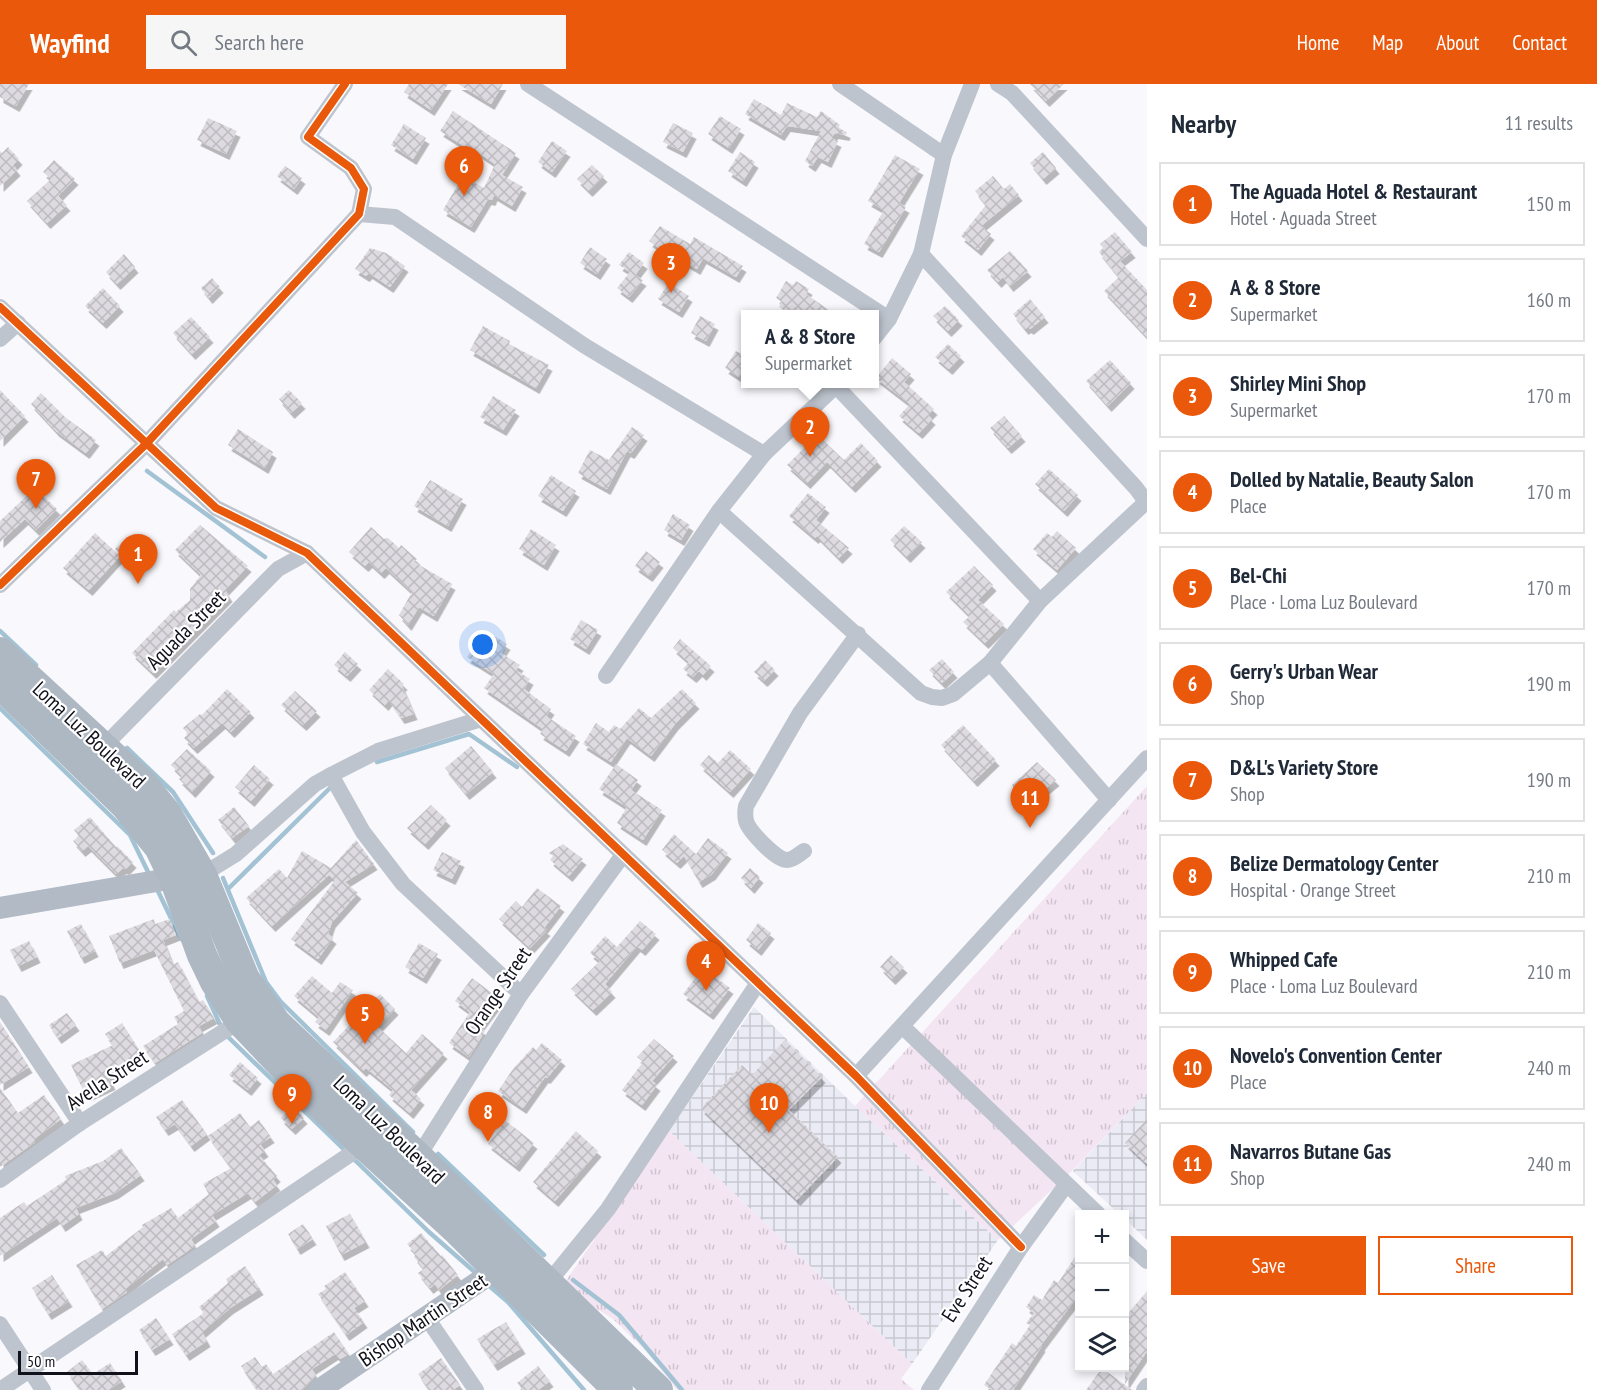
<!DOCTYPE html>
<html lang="en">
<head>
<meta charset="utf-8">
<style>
	:root { --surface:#fff; --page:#f6f6f7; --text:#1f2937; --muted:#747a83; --line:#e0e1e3; --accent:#ea580c }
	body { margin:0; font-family:"PT Sans Narrow",sans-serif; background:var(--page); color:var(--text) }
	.controls { position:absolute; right:18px; bottom:18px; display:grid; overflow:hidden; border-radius:0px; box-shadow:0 3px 9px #0003 }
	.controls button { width:54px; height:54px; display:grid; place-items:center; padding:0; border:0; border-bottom:2px solid var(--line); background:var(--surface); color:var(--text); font:30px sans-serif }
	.scale { position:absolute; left:18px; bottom:15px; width:120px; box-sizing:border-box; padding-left:6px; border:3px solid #10111a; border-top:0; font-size:16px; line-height:21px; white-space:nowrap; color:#10111a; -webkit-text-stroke:4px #fff; paint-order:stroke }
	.you { position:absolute; left:483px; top:561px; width:21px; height:21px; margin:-15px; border:4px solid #fff; border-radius:50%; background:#1a73e8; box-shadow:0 0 0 9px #1a73e833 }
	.badge { display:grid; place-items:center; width:39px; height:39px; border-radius:50%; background:var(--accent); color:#fff; font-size:20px; font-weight:700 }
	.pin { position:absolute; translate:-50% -50px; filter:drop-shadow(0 2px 3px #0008) }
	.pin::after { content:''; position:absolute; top:32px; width:21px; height:18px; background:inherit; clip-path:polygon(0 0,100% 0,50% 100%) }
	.popup { position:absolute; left:741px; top:226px; width:138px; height:78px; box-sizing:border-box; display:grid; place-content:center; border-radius:0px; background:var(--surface); filter:drop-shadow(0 2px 4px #0005); font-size:20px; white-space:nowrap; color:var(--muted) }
	.popup b { font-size:22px; color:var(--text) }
	.popup::after { content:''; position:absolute; left:50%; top:100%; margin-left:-12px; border:12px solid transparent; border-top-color:var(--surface) }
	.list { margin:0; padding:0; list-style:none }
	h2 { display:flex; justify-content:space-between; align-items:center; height:78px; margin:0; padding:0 24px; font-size:26px }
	h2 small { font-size:20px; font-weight:400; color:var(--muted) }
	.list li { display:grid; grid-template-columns:39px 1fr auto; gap:18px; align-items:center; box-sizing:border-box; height:84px; margin:0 12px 12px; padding:0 12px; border:2px solid var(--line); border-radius:0px }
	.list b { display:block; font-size:22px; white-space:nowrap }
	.list p { margin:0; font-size:20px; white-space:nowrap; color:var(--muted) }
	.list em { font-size:20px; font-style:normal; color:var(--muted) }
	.actions { display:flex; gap:12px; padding:18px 24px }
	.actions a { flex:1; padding:14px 0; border:2px solid var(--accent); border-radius:0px; text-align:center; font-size:21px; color:var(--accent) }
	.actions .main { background:var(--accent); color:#fff }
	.icon { flex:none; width:33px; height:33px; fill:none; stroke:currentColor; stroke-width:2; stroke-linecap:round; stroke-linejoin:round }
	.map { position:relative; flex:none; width:1147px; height:1306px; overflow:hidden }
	header { display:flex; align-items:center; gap:36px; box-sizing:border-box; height:84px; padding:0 30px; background:var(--accent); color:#fff }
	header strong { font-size:28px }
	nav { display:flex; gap:33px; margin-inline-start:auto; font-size:21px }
	.search { width:420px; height:54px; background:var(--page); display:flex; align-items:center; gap:15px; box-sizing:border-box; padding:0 21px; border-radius:0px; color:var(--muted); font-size:22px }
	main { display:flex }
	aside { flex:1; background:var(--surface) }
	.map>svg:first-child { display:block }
	.industrial { fill:url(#industrial-grid) }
	.grass { fill:url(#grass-tufts) }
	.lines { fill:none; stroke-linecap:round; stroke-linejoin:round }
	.stream { stroke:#a3c3d4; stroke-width:4.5 }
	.building { fill:url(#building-cross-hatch); filter:url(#shadow) }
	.street { stroke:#bec4ce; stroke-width:16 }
	.secondary { stroke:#b2bac6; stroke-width:22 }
	.highway { stroke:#aeb8c3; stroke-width:30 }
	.cycleway-casing { stroke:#fff; stroke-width:11 }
	.cycleway { stroke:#e8590c; stroke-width:8 }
	.labels { text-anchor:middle; stroke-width:4.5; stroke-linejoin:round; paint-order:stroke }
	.street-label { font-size:21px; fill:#10111a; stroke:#fff }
</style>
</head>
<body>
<header>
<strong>Wayfind</strong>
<div class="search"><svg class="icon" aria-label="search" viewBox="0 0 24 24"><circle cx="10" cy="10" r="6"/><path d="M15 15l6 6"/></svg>Search here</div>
<nav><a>Home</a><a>Map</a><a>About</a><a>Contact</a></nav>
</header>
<main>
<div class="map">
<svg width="1147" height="1306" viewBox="0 0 1147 1306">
	<defs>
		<pattern id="industrial-grid" width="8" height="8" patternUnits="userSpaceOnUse" patternTransform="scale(1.5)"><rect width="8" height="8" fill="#eaebf4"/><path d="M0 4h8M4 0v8" fill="none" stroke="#c8c8d1"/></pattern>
		<pattern id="grass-tufts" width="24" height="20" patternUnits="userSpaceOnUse" patternTransform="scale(1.5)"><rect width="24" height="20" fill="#f4e5f2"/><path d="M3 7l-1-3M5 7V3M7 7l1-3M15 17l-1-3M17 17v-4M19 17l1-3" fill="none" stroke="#d0c3cf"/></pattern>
		<pattern id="building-cross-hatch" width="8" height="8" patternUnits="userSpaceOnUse" patternTransform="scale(1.5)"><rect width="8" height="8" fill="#dddbe1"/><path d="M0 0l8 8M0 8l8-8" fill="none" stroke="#bdbbc0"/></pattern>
		<filter id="shadow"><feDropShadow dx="3.5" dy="6" stdDeviation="0" flood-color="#0004"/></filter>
	</defs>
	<rect width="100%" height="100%" fill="#f9f9fd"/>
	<g class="industrial">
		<path d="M754 923 855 1022 998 1156 912 1280 669 1047Z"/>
		<path d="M1147 1009V1156L1125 1135 1124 1130H1119L1073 1087Z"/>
	</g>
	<g class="grass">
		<path d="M1147 702V1009L1072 1087 998 1156 855 1022Z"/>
		<path d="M669 1047 912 1280 901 1295 914 1306H677L646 1267 613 1235 587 1219 565 1198Z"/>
	</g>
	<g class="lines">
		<g class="stream">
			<path d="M147 387 265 473"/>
			<path d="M0 547 36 581"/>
			<path d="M0 624 130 751 149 790"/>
			<path d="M127 664 173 708 213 769"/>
			<path d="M377 678 469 650 517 683"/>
			<path d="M223 794 266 898 281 918 413 1048"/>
			<path d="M156 803 181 855"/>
			<path d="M228 805 333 701"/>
			<path d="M207 912 224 949 429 1148 477 1190"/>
			<path d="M438 1070 544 1171"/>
			<path d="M573 1196 619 1231 682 1306"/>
			<path d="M487 1200 508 1218 584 1306"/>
		</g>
	</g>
	<g class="building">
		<path d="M0 0H29L16 22 0 13Z"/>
		<path d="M409 0H448L431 26 404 8Z"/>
		<path d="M458 0H503L491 20Z"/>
		<path d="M1030 0H1064L1046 17Z"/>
		<path d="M754 15 781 31 787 19 817 33 821 27 840 41 838 44 847 48 846 51 835 49 831 54 838 57 828 78 818 73 812 82 805 77 821 47 787 42 781 51 745 30Z"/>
		<path d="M453 27 516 69 502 91 523 103 512 122 494 111 492 116 488 115 471 143 443 126 463 92 484 104 495 80 476 67 475 69 440 47Z"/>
		<path d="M720 32 741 45 729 64 708 50Z"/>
		<path d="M208 34 237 47 226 70 197 56Z"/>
		<path d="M673 39 693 49 683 68 663 58Z"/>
		<path d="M404 40 426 54 413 75 391 61Z"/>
		<path d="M552 57 567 67 552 88 538 78Z"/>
		<path d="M8 63 19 75 13 81 17 86 0 102V67L2 69Z"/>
		<path d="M740 68 755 78 743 97 728 87Z"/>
		<path d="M1043 68 1056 84 1043 95 1030 79Z"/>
		<path d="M895 71 920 85 899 119 906 123 879 168 864 160 884 126 868 117Z"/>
		<path d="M54 76 75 95 58 112 67 121 47 139 27 117 51 95 43 88Z"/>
		<path d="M592 81 604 92 589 107 577 95Z"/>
		<path d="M285 82 302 94 294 105 277 92Z"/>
		<path d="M993 92 1004 105 1010 100 1019 111 981 142 991 150 978 166 961 152 986 121 975 107Z"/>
		<path d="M660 142 690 160 694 153 743 182 736 193 703 174 697 185 673 171 672 173 649 157Z"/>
		<path d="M1115 148 1132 168 1120 177 1147 206V253L1104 207 1119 193 1099 168 1103 164 1100 160Z"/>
		<path d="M590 163 607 175 597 190 580 179Z"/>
		<path d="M370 164 386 169 405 182 390 203 369 189 366 192 355 185Z"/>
		<path d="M1010 167 1028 187 1010 202 1003 193 998 198 987 186Z"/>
		<path d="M629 168 644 179 635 191 643 196 629 213 617 204 630 188 619 181Z"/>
		<path d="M124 170 135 183 117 200 106 188Z"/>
		<path d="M212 194 220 203 209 214 201 204Z"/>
		<path d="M786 197 793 201 796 197 809 205 806 210 836 231H791L779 223 782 218 776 214Z"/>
		<path d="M669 199 689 212 679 228 658 215Z"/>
		<path d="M103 204 120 222 103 239 85 222Z"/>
		<path d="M1030 215 1045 233 1030 245 1028 243 1025 245 1013 230Z"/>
		<path d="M945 222 959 236 948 247 933 232Z"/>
		<path d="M700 232 715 240 706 257 691 249Z"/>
		<path d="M191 233 210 253 192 270 173 249Z"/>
		<path d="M483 242 510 257 509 260 549 281 536 304 470 266Z"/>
		<path d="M948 260 961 272 949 285 935 273Z"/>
		<path d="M736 267 746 272V283L739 293 725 284Z"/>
		<path d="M892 274 911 290 904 298 934 325 928 331 932 335 919 349 899 332 910 320 876 294Z"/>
		<path d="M1110 276 1131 299 1108 322 1086 297Z"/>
		<path d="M0 306 25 332 0 357Z"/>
		<path d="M289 306 302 319 291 329 279 315Z"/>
		<path d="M41 309 65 333 96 356 86 369 56 347 31 320Z"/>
		<path d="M493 312 516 326 503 346 480 333Z"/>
		<path d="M1004 332 1022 352 1008 364 990 344Z"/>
		<path d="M632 343 644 351 631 369 627 367 607 405 578 389 590 366 609 376Z"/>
		<path d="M238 345 273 368 265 384 228 361Z"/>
		<path d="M822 355 844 376 861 359 878 377 852 403 827 378 807 399 787 381 810 358 815 363Z"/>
		<path d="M1049 385 1078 411 1064 427 1035 400Z"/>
		<path d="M551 391 576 407 563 427 538 412Z"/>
		<path d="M430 396 463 415 448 442 414 422Z"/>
		<path d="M35 404 57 425 36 446 25 435 0 458V437Z"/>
		<path d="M808 409 826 423 816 436 849 464 839 474 817 452 815 454 789 432Z"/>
		<path d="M673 430 690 441 681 456 664 446Z"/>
		<path d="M200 441 248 482 225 506 229 512 153 589 132 569 174 526 176 528 190 516V505L201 491 175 466Z"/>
		<path d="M904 442 922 458 907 473 890 456Z"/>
		<path d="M371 443 384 455 388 454 399 464 401 461 417 475 414 478 452 500 434 532 419 523 408 541 399 531 412 508 386 484 381 489 369 478 365 482 349 468Z"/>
		<path d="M531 445 556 461 544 481 519 465Z"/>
		<path d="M1057 447 1076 464 1057 486 1033 465 1047 449 1052 453Z"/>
		<path d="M95 449 120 472 89 506 63 484Z"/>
		<path d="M126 455 137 467 127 477 115 465Z"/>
		<path d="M646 467 660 478 649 492 635 482Z"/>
		<path d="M974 482 993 501 978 516 1004 540 985 559 963 538 970 532 946 508Z"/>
		<path d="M581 536 598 546 586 565 570 555Z"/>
		<path d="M485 546 507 560 501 569 520 581 516 586 530 595 524 605 551 625 546 632 576 652 566 667 540 650 543 645 484 604 494 590 467 573Z"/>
		<path d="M680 555 711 582 703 591 699 587 693 593 683 585 689 578 673 564Z"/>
		<path d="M345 568 358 580 347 592 334 581Z"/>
		<path d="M942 575 954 588 942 599 929 586Z"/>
		<path d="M765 576 775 586 764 597 754 588Z"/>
		<path d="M388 585 404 600 402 602 414 630 401 634 389 616 385 621 369 606Z"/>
		<path d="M227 605 251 628 231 648 222 639 194 664 184 654 188 650 183 644 200 630 202 631Z"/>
		<path d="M682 605 696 619 675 640 651 672 627 654 611 678 583 660 596 639 609 648 614 641 620 645 639 624 651 634Z"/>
		<path d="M295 607 317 627 303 641 281 621Z"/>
		<path d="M963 641 996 676 974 697 941 661Z"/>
		<path d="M471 662 493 688 466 710 445 684Z"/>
		<path d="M187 665 211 687 192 708 179 695 182 692 171 681Z"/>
		<path d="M730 666 751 685 730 708 700 681 709 671 718 679Z"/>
		<path d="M1037 678 1056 696 1026 721 1012 701Z"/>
		<path d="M616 680 638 696 631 706 662 726 643 756 617 739 627 723 599 705Z"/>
		<path d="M254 681 270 695 251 717 235 703Z"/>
		<path d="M431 721 447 736 425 760 407 744Z"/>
		<path d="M234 723 249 742 232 754 218 736Z"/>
		<path d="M90 733 116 763 117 762 133 778 126 785 123 784 116 790 88 762 82 767 73 757 79 752 74 746Z"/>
		<path d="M674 750 696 770 708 754 728 769 712 790 699 798 684 772 677 779 662 766Z"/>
		<path d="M356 756 374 780 345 798 358 809 332 838 328 850 333 854 318 875 291 855 335 796 329 791 272 842 246 814 279 785 287 794 302 767 331 784Z"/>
		<path d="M563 760 583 775 569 792 550 776 553 772 549 769Z"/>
		<path d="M442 768 461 777 452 795 433 786Z"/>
		<path d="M750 784 760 793 751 804 741 794Z"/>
		<path d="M537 804 561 822 544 844 547 846 530 864 499 835 516 817 522 823Z"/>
		<path d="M154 835 155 840 170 835 176 851 163 856 173 881 178 878 199 918 203 916 214 934 199 942 202 949 155 979 143 962 178 940 174 933 184 927 154 866 120 879 109 852Z"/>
		<path d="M640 837 656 850 642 866 637 862 605 900 612 908 593 926 571 905 600 877 590 869 605 852 617 863Z"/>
		<path d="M758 839 771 849 758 866 746 856Z"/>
		<path d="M81 840 95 867 81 874 67 847Z"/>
		<path d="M29 857 37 873 18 882 10 866Z"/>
		<path d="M419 859 438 870 423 894 405 883Z"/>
		<path d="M891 871 904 883 892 895 880 883Z"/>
		<path d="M703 884 730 904 710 930 683 910Z"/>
		<path d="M312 892 332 909 340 898 353 906 326 946 315 938 319 933 294 912Z"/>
		<path d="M472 894 500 915 479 943 485 947 469 973 449 959 470 928 455 917Z"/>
		<path d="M380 910 395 925 378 943 406 969 422 950 444 969 411 1006 421 1015 410 1029 389 1011 393 1006 366 984 363 987 333 958Z"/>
		<path d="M67 929 76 941 58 954 49 941Z"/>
		<path d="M0 938 29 983 0 1001Z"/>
		<path d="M122 939 143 972 109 994 112 1000 86 1012 71 981 113 961 105 950Z"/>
		<path d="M654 955 674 972 652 997 657 1001 642 1021 622 1006 643 978 637 973Z"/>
		<path d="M785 956 822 993 789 1026 838 1073 797 1116 701 1024 742 981 752 991Z"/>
		<path d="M542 959 562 976 547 994 545 993 523 1024 498 1007 513 985 533 963 536 966Z"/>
		<path d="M240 978 258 994 248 1006 229 991Z"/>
		<path d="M0 1004 18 1029 44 1011 61 1035 34 1055 35 1058 0 1083Z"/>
		<path d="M182 1016 207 1050 191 1062 175 1040 165 1046 156 1033Z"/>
		<path d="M293 1022 304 1034 292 1045 281 1034Z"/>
		<path d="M240 1029 250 1043 259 1036 271 1053 260 1060 265 1067 259 1071 277 1092 273 1096 277 1101 255 1118 248 1109 212 1131 216 1137 191 1155 195 1162 167 1181 163 1175 125 1205 127 1208 102 1225 76 1181 102 1166 106 1172 143 1143 142 1141 171 1124 178 1134 209 1110 203 1100 231 1084 208 1052Z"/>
		<path d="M1147 1035V1080L1125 1059Z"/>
		<path d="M506 1037 534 1059 516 1082 488 1060Z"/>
		<path d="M576 1047 598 1067 555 1117 533 1098Z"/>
		<path d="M121 1064 141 1091 115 1109 76 1124 79 1130 62 1142 57 1134 0 1172V1134L24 1118 27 1122 66 1096 65 1092 103 1077Z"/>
		<path d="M350 1130 366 1158 341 1171 326 1142Z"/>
		<path d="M303 1140 313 1155 297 1165 288 1150Z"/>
		<path d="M421 1149 441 1172 442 1171 458 1191 439 1206 435 1200 430 1204 418 1189 424 1185 414 1173 416 1170 407 1160Z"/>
		<path d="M1080 1165V1209L1041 1261 1042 1262 1013 1306H992L984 1301 1012 1259 1016 1262 1030 1241 1026 1239 1034 1229 1026 1223 1034 1211 1042 1216 1054 1196 1058 1199Z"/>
		<path d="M245 1182 260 1205 230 1224 202 1248 207 1257 186 1271 172 1250 204 1229 199 1223 228 1199 226 1195Z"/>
		<path d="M345 1188 365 1217 354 1224 364 1238 346 1251 318 1210 326 1205 324 1202Z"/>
		<path d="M52 1191 69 1217 48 1230 32 1204Z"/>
		<path d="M1147 1207V1267L1125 1300V1233Z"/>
		<path d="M156 1234 170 1255 152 1266 139 1246Z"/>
		<path d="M506 1238 522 1264 494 1281 477 1255Z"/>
		<path d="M334 1248 349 1270 340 1275 335 1270 312 1285 316 1292 302 1306H257L241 1282 255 1273 262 1283 266 1280 273 1290Z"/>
		<path d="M441 1274 460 1301 453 1306H429L418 1290Z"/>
		<path d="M82 1276 93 1290 110 1279 122 1297 108 1306H80L67 1288Z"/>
		<path d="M538 1282 550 1297 538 1306H523L517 1299Z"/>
		<path d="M1102 1284 1132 1306H1086Z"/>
	</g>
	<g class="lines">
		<g class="street">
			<path d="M528 0 889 235"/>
			<path d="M840 0 944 71"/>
			<path d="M998 0 1012 9 1147 155"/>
			<path d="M359 130 395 133 585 262 764 370"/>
			<path d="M921 170 1136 404 1147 419"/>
			<path d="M0 223 216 424 307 469 856 992 1021 1163"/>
			<path d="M874 254 889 235 921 170 944 71 972 0"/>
			<path d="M0 255 18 239"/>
			<path d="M836 302 1040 517"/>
			<path d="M719 427 921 609 932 613 942 614 953 610 990 579 1040 517 1146 418"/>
			<path d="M0 501 146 360 359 130 364 105 351 84 308 53 345 0"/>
			<path d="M990 579 1109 716"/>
			<path d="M606 592 719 427 764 370 838 300"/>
			<path d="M103 663 278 485 307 469"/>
			<path d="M331 691 363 748 403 800 521 910"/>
			<path d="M804 767C799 770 793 776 787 776 776 776 749 747 746 737 745 732 745 727 746 722L800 629 858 550"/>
			<path d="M202 791 236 770 315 700 331 691 378 667 481 635"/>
			<path d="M0 919 80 1039"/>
			<path d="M903 943 1098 1130"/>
			<path d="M856 992 1147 674"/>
			<path d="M418 1073 521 910 623 771"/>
			<path d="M0 1096 80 1039 240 937"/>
			<path d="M1124 1156 1147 1177"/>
			<path d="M548 1199 608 1125 758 899"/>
			<path d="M427 1234 476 1306"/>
			<path d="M0 1240 43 1306"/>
			<path d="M0 1306 355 1067 362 1059"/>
			<path d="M929 1306 1021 1163 1066 1101"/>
			<path d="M1144 1306 1147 1302"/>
		</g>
		<g class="secondary">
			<path d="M0 824 174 794"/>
			<path d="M319 1306 496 1186"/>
		</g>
		<g class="highway">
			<path d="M0 568 142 699 167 730 202 791 245 895 276 939 418 1073 658 1306"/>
			<path d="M0 600 126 722 159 763 174 794 202 871 215 898 240 937 316 1017 458 1147 618 1306"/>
		</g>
		<defs>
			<g id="cycleway">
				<path d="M0 223 216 424 307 469 856 992 1021 1163"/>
				<path d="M0 501 146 360 359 130 364 105 351 84 308 53 345 0"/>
			</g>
		</defs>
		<use href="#cycleway" class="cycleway-casing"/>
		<use href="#cycleway" class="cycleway"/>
	</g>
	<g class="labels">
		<g class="street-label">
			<text transform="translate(186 546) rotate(-45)" y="7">Aguada Street</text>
			<text transform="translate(89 651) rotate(43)" y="7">Loma Luz Boulevard</text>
			<text transform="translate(498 907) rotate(-56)" y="7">Orange Street</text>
			<text transform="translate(107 996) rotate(-33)" y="7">Avella Street</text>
			<text transform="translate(389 1046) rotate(44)" y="7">Loma Luz Boulevard</text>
			<text transform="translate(967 1205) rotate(-57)" y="7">Eve Street</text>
			<text transform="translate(423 1236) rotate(-34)" y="7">Bishop Martin Street</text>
		</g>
	</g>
</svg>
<div class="controls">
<button>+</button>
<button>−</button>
<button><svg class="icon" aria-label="layers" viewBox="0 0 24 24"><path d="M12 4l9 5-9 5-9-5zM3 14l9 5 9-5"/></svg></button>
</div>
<div class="scale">50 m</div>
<div class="you"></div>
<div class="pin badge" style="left:138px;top:500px">1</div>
<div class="pin badge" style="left:810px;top:373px">2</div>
<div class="popup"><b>A &amp; 8 Store</b>Supermarket</div>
<div class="pin badge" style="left:671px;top:209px">3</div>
<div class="pin badge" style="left:706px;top:907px">4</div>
<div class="pin badge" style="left:365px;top:960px">5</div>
<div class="pin badge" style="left:464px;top:112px">6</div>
<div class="pin badge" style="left:36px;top:425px">7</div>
<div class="pin badge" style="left:488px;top:1058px">8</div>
<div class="pin badge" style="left:292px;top:1040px">9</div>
<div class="pin badge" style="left:769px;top:1049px">10</div>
<div class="pin badge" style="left:1030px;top:744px">11</div>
</div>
<aside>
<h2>Nearby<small>11 results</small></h2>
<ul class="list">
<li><span class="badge">1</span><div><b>The Aguada Hotel &amp; Restaurant</b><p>Hotel · Aguada Street</p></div><em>150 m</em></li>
<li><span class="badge">2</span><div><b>A &amp; 8 Store</b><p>Supermarket</p></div><em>160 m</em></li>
<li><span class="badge">3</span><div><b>Shirley Mini Shop</b><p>Supermarket</p></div><em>170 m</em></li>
<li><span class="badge">4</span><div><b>Dolled by Natalie, Beauty Salon</b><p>Place</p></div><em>170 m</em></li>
<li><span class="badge">5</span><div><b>Bel-Chi</b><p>Place · Loma Luz Boulevard</p></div><em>170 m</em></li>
<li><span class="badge">6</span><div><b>Gerry's Urban Wear</b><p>Shop</p></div><em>190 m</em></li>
<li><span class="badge">7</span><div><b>D&amp;L's Variety Store</b><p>Shop</p></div><em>190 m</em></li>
<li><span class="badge">8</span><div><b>Belize Dermatology Center</b><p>Hospital · Orange Street</p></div><em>210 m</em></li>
<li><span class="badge">9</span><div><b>Whipped Cafe</b><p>Place · Loma Luz Boulevard</p></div><em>210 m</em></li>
<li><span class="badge">10</span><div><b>Novelo's Convention Center</b><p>Place</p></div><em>240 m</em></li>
<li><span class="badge">11</span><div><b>Navarros Butane Gas</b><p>Shop</p></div><em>240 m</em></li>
</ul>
<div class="actions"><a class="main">Save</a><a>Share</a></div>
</aside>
</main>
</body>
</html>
